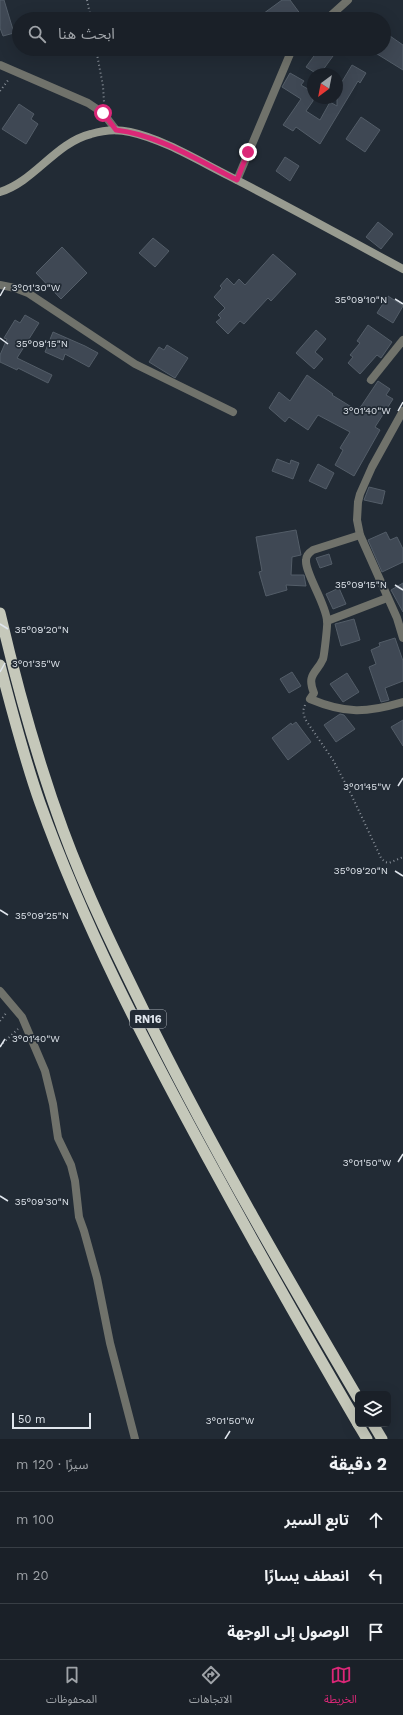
<!DOCTYPE html>
<html lang="ar">
<head>
<meta charset="utf-8">
<style>
	:root { --surface:#1a2028; --page:#272d34; --text:#f1f3f6; --muted:#9fa3a8; --line:#383e45; --accent:#db2777 }
	body { margin:0; font-family:"Work Sans","Noto Sans Arabic",sans-serif; background:var(--page); color:var(--text); direction:rtl }
	.controls { position:absolute; right:12px; bottom:12px; display:grid; overflow:hidden; border-radius:6px; box-shadow:0 4px 16px #0002 }
	.controls button { width:36px; height:36px; display:grid; place-items:center; padding:0; border:0; border-bottom:1px solid var(--line); background:var(--surface); color:var(--text); font:20px sans-serif }
	.compass { position:absolute; left:307px; top:68px; width:36px; height:36px; border-radius:50%; background:var(--surface); box-shadow:0 4px 16px #0002; rotate:212deg }
	.scale { position:absolute; left:12px; bottom:10px; width:79px; box-sizing:border-box; padding-left:4px; border:2px solid #e0e6ed; border-top:0; font-size:11px; line-height:14px; white-space:nowrap; color:#e0e6ed; -webkit-text-stroke:3px #222b35; paint-order:stroke }
	.stop { position:absolute; width:12px; height:12px; margin:-9px; border:3px solid #db2777; border-radius:50%; background:#fff }
	.stop.end { background:#db2777; border-color:#fff; box-shadow:0 1px 4px #0008 }
	.list { margin:0; padding:0; list-style:none }
	h2 { display:flex; justify-content:space-between; align-items:center; height:52px; margin:0; padding:0 16px; font-size:17px }
	h2 small { font-size:13px; font-weight:400; color:var(--muted) }
	.list li { display:grid; grid-template-columns:26px 1fr auto; gap:12px; align-items:center; box-sizing:border-box; height:56px; padding:0 16px; border-top:1px solid var(--line) }
	.list b { display:block; font-size:15px; white-space:nowrap }
	.list em { font-size:13px; font-style:normal; color:var(--muted) }
	.icon { flex:none; width:22px; height:22px; fill:none; stroke:currentColor; stroke-width:2; stroke-linecap:round; stroke-linejoin:round }
	.map { position:relative; flex:none; width:403px; height:1439px; overflow:hidden; direction:ltr }
	.search { position:absolute; background:var(--surface); box-shadow:0 4px 16px #0002; left:12px; right:12px; top:12px; height:44px; display:flex; align-items:center; gap:10px; box-sizing:border-box; padding:0 14px; border-radius:22px; color:var(--muted); font-size:15px }
	.sheet { height:220px; background:var(--surface) }
	nav { display:flex; justify-content:space-around; align-items:center; box-sizing:border-box; height:56px; border-top:1px solid var(--line); background:var(--surface); font-size:11px; color:var(--muted) }
	nav a { display:grid; justify-items:center; gap:2px }
	nav .on { color:var(--accent) }
	.map>svg:first-child { display:block }
	.building { fill:#3f4854; stroke:#535d68 }
	.lines { fill:none; stroke-linecap:round; stroke-linejoin:round }
	.path { stroke:#888f98; stroke-width:2; stroke-dasharray:1 3; stroke-linecap:butt }
	.minor { stroke:#70726b; stroke-width:8 }
	.secondary { stroke:#989b90; stroke-width:8 }
	.trunk { stroke:#c5c8ba; stroke-width:11 }
	.route { stroke:#db2777; stroke-width:5 }
	.ticks { fill:none; stroke:#e0e6ed; stroke-width:1.5 }
	.labels { text-anchor:middle; stroke-width:3.5; stroke-linejoin:round; paint-order:stroke }
	.shield { fill:#222b35; stroke:#a7aeb6; stroke-width:1 }
	.shield-label { font-size:11px; font-weight:bold; fill:#e0e6ed }
	.ticks-label { font-size:10px; text-anchor:middle; fill:#e0e6ed; stroke:#222b35; stroke-width:3.5; stroke-linejoin:round; paint-order:stroke }
</style>
</head>
<body>
<div class="map">
<svg width="403" height="1439" viewBox="0 0 403 1439">
	<rect width="100%" height="100%" fill="#222b35"/>
	<g class="building">
		<path d="M0 0H4L14 33 3 36 0 28Z"/>
		<path d="M282 0H290L304 19H256Z"/>
		<path d="M390 36 403 45V70L369 49H384V46Z"/>
		<path d="M319 49H323L333 56 320 74H317L306 67Z"/>
		<path d="M352 65 366 73 360 83 358 81 320 144 296 127 293 131 283 125 301 99 282 87 290 73 304 81 301 85 313 92V101L306 111 320 120 330 102 337 106V90Z"/>
		<path d="M19 104 34 114 31 119 38 124 26 144 2 129Z"/>
		<path d="M361 117 380 130 365 152 346 139Z"/>
		<path d="M285 157 299 166 290 181 276 171Z"/>
		<path d="M378 222 393 234 381 249 366 237Z"/>
		<path d="M153 238 169 251 155 267 139 253Z"/>
		<path d="M62 247 87 273 61 299 36 273Z"/>
		<path d="M273 254 296 274 271 301 268 298 244 324 240 321 228 334 216 322 221 318 218 315 225 308 214 297 222 288 220 286 227 278 234 285 239 279 245 285Z"/>
		<path d="M388 296 403 306 393 323 377 313Z"/>
		<path d="M25 315 39 323 17 358 52 375 48 383 18 368 17 370 0 362V355L7 339 4 338 15 320 20 323Z"/>
		<path d="M368 325 392 342 381 358 377 355 360 374 348 363 353 357 350 355 360 343 357 341Z"/>
		<path d="M316 330 326 339 315 352 323 359 314 369 296 353Z"/>
		<path d="M53 332 85 346 98 353 89 367 65 354 63 360 45 352Z"/>
		<path d="M167 345 188 358 175 378 149 362 159 347 164 350Z"/>
		<path d="M307 375 333 394 332 395 358 411 378 381 390 389 386 395 393 399 375 427 380 430 354 476 335 465 343 450 340 448 350 432 318 415 308 430 289 417 285 422 269 408 279 392 290 401Z"/>
		<path d="M277 459 290 464 291 460 299 463 293 479 272 471Z"/>
		<path d="M318 464 334 473 326 489 309 481Z"/>
		<path d="M369 487 385 491 382 504 364 500Z"/>
		<path d="M296 530 301 555 292 557 291 575H304L306 586 286 585 287 590 266 596 259 572 262 571 256 537Z"/>
		<path d="M386 532 390 540 397 537 403 549V562L382 572 368 540Z"/>
		<path d="M329 554 332 564 320 568 316 558Z"/>
		<path d="M403 583V612L391 590Z"/>
		<path d="M339 588 346 604 333 609 326 594Z"/>
		<path d="M354 619 360 640 341 646 335 624Z"/>
		<path d="M395 638 403 661V681L385 688 389 700 381 702 369 667 376 664 371 650 380 646 379 643Z"/>
		<path d="M292 672 301 686 289 693 280 679Z"/>
		<path d="M347 673 359 692 343 702 330 684Z"/>
		<path d="M340 714 344 715 355 729 336 742 324 725Z"/>
		<path d="M403 720V746L391 727Z"/>
		<path d="M296 722 311 742 288 760 272 738 291 723 292 725Z"/>
	</g>
	<g class="lines">
		<g class="path">
			<path d="M87 0 91 19"/>
			<path d="M96 49 103 86 104 102"/>
			<path d="M0 91 9 79"/>
			<path d="M305 705 303 711 305 719 333 760 351 794 381 858 385 862 389 863 403 857"/>
			<path d="M0 1021 7 1012"/>
			<path d="M0 1046 18 1029"/>
		</g>
		<g class="minor">
			<path d="M327 19 348 0"/>
			<path d="M0 65 88 103 103 113 116 130"/>
			<path d="M237 180 290 54 294 49"/>
			<path d="M0 285 15 288 28 293 135 364 233 412"/>
			<path d="M371 380 403 340"/>
			<path d="M403 411 372 467 360 494 358 502 357 520 360 535 397 618 403 638"/>
			<path d="M360 535 313 550C310 552 306 555 306 560 305 573 325 602 327 620 328 624 324 656 323 659 317 673 306 674 314 693L310 699C346 714 366 713 403 702"/>
			<path d="M327 621 387 598"/>
			<path d="M0 991 22 1017 45 1071 53 1104 58 1138 71 1165 75 1181 79 1217 84 1231 97 1278 110 1343 135 1439"/>
		</g>
		<path class="secondary" d="M0 192C35 181 55 143 91 134 104 130 117 129 130 132 163 139 199 161 229 176 288 206 345 238 403 269"/>
		<g class="trunk">
			<path d="M0 613C17 686 37 759 63 830 88 898 121 964 153 1029 216 1155 287 1277 358 1398"/>
			<path d="M0 665C12 711 24 758 40 803 84 926 144 1041 206 1155 255 1245 306 1335 358 1424"/>
			<path d="M358 1424 367 1439"/>
			<path d="M373 1424 382 1439"/>
		</g>
	</g>
	<g class="lines">
		<path class="route" d="M103 113 116 130C159 135 199 161 237 180L248 152"/>
	</g>
	<path class="ticks" d="M0 296 5 287M395 299 403 304M0 338 8 344M398 411 403 402M395 585 403 590M0 624 8 629M0 672 5 663M398 786 403 778M395 871 403 876M0 910 8 915M0 1047 5 1039M398 1162 403 1154M0 1196 8 1201M225 1439 230 1431"/>
	<g class="labels">
		<rect class="shield" x="130" y="1010" width="36" height="18" rx="3"/>
		<g class="shield-label">
			<text x="148" y="1023">RN16</text>
		</g>
	</g>
	<g class="ticks-label">
		<text x="36" y="291">3°01'30"W</text>
		<text x="361" y="303">35°09'10"N</text>
		<text x="42" y="347">35°09'15"N</text>
		<text x="367" y="414">3°01'40"W</text>
		<text x="361" y="588">35°09'15"N</text>
		<text x="42" y="633">35°09'20"N</text>
		<text x="36" y="667">3°01'35"W</text>
		<text x="367" y="790">3°01'45"W</text>
		<text x="361" y="874">35°09'20"N</text>
		<text x="42" y="919">35°09'25"N</text>
		<text x="36" y="1042">3°01'40"W</text>
		<text x="367" y="1166">3°01'50"W</text>
		<text x="42" y="1205">35°09'30"N</text>
		<text x="230" y="1424">3°01'50"W</text>
	</g>
</svg>
<div class="controls">
<button><svg class="icon" aria-label="layers" viewBox="0 0 24 24"><path d="M12 4l9 5-9 5-9-5zM3 14l9 5 9-5"/></svg></button>
</div>
<svg class="compass" viewBox="-18 -18 36 36"><path d="M0-13l5 13h-10z" fill="#e53935"/><path d="M0 13l5-13h-10z" fill="#9fa3a8"/></svg>
<div class="scale">50 m</div>
<div class="stop" style="left:103px;top:113px"></div>
<div class="stop end" style="left:248px;top:152px"></div>
<div class="search"><svg class="icon" aria-label="search" viewBox="0 0 24 24"><circle cx="10" cy="10" r="6"/><path d="M15 15l6 6"/></svg>ابحث هنا</div>
</div>
<section class="sheet">
<h2>2 دقيقة<small>سيرًا · 120 m</small></h2>
<ul class="list">
<li><svg class="icon" aria-label="ahead" viewBox="0 0 24 24"><path d="M12 20V5M6 11l6-6 6 6"/></svg><div><b>تابع السير</b></div><em>100 m</em></li>
<li><svg class="icon" aria-label="left" viewBox="0 0 24 24"><path d="M17 20v-9H6M10 6l-5 5 5 5"/></svg><div><b>انعطف يسارًا</b></div><em>20 m</em></li>
<li><svg class="icon" aria-label="arrive" viewBox="0 0 24 24"><path d="M6 21V4h12l-3 4 3 4H6"/></svg><div><b>الوصول إلى الوجهة</b></div></li>
</ul>
</section>
<nav>
<a class="on"><svg class="icon" aria-label="map" viewBox="0 0 24 24"><path d="M3 6l6-2 6 2 6-2v14l-6 2-6-2-6 2zM9 4v14M15 6v14"/></svg>الخريطة</a>
<a><svg class="icon" aria-label="directions" viewBox="0 0 24 24"><path d="M12 3l9 9-9 9-9-9zM9 14v-3h6M13 9l2 2-2 2"/></svg>الاتجاهات</a>
<a><svg class="icon" aria-label="saved" viewBox="0 0 24 24"><path d="M7 4h10v16l-5-4-5 4z"/></svg>المحفوظات</a>
</nav>
</body>
</html>
